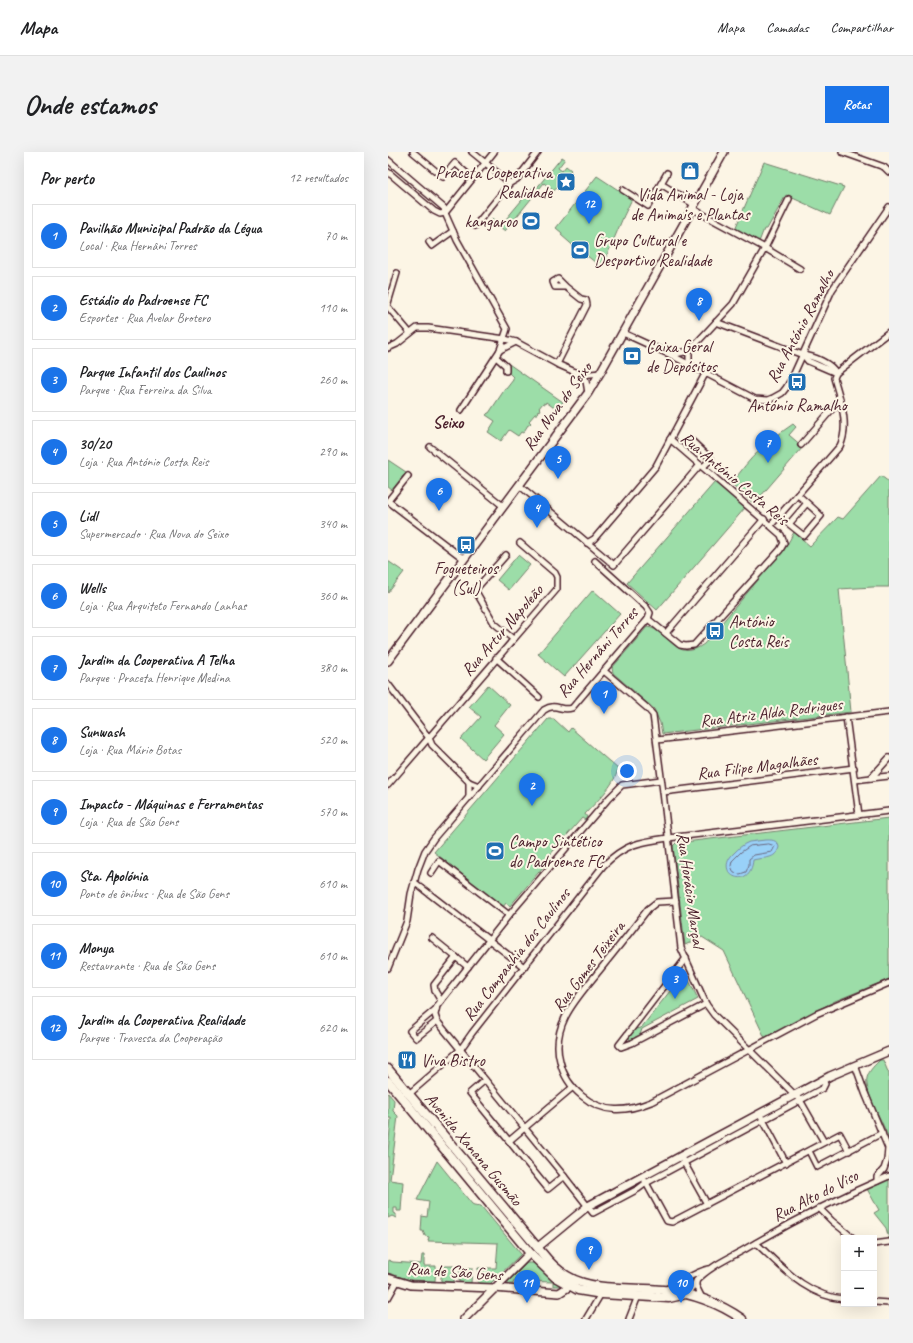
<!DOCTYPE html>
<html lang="pt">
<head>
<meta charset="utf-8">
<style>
	:root { --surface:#fff; --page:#f2f2f2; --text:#202124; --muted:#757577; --line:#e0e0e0; --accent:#1a73e8 }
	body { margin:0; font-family:Caveat,sans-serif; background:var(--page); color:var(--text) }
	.controls { position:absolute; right:12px; bottom:12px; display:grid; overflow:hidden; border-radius:0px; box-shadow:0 4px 16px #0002 }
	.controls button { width:36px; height:36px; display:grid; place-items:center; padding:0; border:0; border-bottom:1px solid var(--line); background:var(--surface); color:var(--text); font:20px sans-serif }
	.you { position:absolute; left:239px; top:619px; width:14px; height:14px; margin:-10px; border:3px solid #fff; border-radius:50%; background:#1a73e8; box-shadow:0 0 0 6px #1a73e833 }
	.badge { display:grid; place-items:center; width:26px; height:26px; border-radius:50%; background:var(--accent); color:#fff; font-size:13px; font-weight:700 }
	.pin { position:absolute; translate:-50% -33px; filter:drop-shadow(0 1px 2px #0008) }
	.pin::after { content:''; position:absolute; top:21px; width:14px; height:12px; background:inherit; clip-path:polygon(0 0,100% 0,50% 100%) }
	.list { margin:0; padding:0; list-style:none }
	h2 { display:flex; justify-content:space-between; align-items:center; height:52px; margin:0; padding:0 16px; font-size:17px }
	h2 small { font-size:13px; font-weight:400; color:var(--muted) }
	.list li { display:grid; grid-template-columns:26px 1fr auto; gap:12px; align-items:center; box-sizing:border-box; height:64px; margin:0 8px 8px; padding:0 8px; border:1px solid var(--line); border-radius:0px }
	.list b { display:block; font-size:15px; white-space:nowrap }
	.list p { margin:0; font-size:13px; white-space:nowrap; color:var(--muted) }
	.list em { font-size:13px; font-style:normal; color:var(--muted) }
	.map { position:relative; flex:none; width:501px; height:1167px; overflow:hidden; border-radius:0px }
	header { display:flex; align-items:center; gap:24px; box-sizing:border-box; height:56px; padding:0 20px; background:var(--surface); border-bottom:1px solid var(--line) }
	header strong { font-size:19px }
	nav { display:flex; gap:22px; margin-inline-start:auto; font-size:14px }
	.intro { display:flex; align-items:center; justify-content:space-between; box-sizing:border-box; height:96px; padding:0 24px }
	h1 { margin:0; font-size:28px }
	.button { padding:10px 18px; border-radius:0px; background:var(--accent); color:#fff; font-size:14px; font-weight:700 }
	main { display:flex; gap:24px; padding:0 24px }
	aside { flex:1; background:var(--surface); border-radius:0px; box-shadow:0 4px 16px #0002 }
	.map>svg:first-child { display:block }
	.green { fill:#9cdda8; stroke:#737e6a }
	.water { fill:#99d1f8; stroke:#798aa6 }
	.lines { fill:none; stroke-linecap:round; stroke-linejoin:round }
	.shore { stroke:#6a667d; stroke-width:1 }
	.street-casing { stroke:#4a1f2b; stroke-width:8 }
	.secondary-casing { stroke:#4a1f2b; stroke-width:10 }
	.primary-casing { stroke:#4a1f2b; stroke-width:11 }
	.street { stroke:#fcf5e5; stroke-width:5 }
	.secondary { stroke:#fcf5e5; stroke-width:7 }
	.primary { stroke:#fcf5e5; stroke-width:8 }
	.labels { text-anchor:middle; stroke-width:4; stroke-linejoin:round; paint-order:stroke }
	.poi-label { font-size:17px; fill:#4a1f2b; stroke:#fcf5e5; text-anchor:start }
	.street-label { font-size:17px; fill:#4a1f2b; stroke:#fcf5e5 }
	.neighbourhood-label { font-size:18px; font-weight:bold; fill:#4a1f2b; stroke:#fcf5e5 }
</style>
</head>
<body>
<header>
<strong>Mapa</strong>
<nav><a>Mapa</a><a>Camadas</a><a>Compartilhar</a></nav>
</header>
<div class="intro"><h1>Onde estamos</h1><a class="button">Rotas</a></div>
<main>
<aside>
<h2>Por perto<small>12 resultados</small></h2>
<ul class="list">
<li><span class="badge">1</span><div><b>Pavilhão Municipal Padrão da Légua</b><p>Local · Rua Hernâni Torres</p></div><em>70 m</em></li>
<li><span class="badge">2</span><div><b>Estádio do Padroense FC</b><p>Esportes · Rua Avelar Brotero</p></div><em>110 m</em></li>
<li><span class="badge">3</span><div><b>Parque Infantil dos Caulinos</b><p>Parque · Rua Ferreira da Silva</p></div><em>260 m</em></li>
<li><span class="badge">4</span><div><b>30/20</b><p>Loja · Rua António Costa Reis</p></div><em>290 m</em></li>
<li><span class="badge">5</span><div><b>Lidl</b><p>Supermercado · Rua Nova do Seixo</p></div><em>340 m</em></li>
<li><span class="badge">6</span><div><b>Wells</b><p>Loja · Rua Arquiteto Fernando Lanhas</p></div><em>360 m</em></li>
<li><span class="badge">7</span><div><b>Jardim da Cooperativa A Telha</b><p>Parque · Praceta Henrique Medina</p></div><em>380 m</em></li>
<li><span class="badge">8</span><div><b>Sunwash</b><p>Loja · Rua Mário Botas</p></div><em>520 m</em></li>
<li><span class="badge">9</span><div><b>Impacto - Máquinas e Ferramentas</b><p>Loja · Rua de São Gens</p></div><em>570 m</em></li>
<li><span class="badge">10</span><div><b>Sta. Apolónia</b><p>Ponto de ônibus · Rua de São Gens</p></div><em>610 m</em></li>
<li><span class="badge">11</span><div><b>Monya</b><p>Restaurante · Rua de São Gens</p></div><em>610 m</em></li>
<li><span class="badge">12</span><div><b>Jardim da Cooperativa Realidade</b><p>Parque · Travessa da Cooperação</p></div><em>620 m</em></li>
</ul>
</aside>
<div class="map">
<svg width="501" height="1167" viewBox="0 0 501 1167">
	<rect width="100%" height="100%" fill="#fcf5e5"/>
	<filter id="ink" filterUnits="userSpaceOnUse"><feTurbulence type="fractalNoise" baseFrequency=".025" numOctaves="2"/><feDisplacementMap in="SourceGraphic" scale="8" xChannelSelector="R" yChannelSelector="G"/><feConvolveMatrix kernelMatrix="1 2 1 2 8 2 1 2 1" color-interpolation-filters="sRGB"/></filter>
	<g filter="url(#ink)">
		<g class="green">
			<path d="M174 5 177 7 170 16 174 19 178 14 183 18 166 39 156 31 117 79 103 68 105 67 113 73 144 36 147 38Z"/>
			<path d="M376 10 456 35 442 63 398 43 379 77H376L371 90 347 77Z"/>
			<path d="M209 24 244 47C232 69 225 93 213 115L198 103 197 104 173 83 174 81 168 76Z"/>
			<path d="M118 210 175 250 169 258 158 250 157 252 155 251 151 256 152 257 151 259 150 258 149 262H147L141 269 143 271 141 273H140L135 281 133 280 130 284 121 278 113 289 100 280 107 269 98 263 100 261H101L117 237H118L125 228V225L120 220 117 211Z"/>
			<path d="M405 272 408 275 401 283 415 295 366 352 344 332C361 305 379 290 405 272Z"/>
			<path d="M0 308 18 320 4 338 0 335Z"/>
			<path d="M493 324 501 330V435H485L451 437 463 560 274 582 272 571 266 557 225 521 224 516 259 475C281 477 287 513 316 492L398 395 406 380 422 394 450 365 455 367Z"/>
			<path d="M327 330 357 356 269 458 239 431Z"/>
			<path d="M130 403 142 413 121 438 109 428Z"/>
			<path d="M0 409 16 420 0 441Z"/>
			<path d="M205 438 232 462 176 525 150 502Z"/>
			<path d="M100 533 122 553 106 573 116 582 95 607 73 587 93 565 81 555Z"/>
			<path d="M160 567H166L180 580 183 576 230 617C226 634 209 649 197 662L199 665 197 668 194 666 160 705 162 707 122 754 118 751 115 755 46 700Z"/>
			<path d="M501 666V827L447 849 377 886 336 799 314 785 297 793 285 694 288 691Z"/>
			<path d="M297 820 310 847 254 877 252 883 247 885V886L243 888 241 887V884L243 880 244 881 247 877 253 876Z"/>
			<path d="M492 908H495L501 922V987C496 972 476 940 479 926 481 918 487 913 492 908Z"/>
			<path d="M0 941 6 948 5 959 10 964 2 1028 15 1030 13 1059H9V1056H6V1061L8 1062V1066L4 1064 0 1066V1000L3 966H0Z"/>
			<path d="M49 1009 84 1052 86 1053 93 1054 133 1102 102 1132 90 1131V1116H108L110 1091 40 1089 41 1085 37 1084 35 1079H33L34 1064 39 1065 41 1050 29 1048Z"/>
			<path d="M501 1027V1087L498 1076 486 1061 491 1058 479 1037Z"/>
			<path d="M34 1103H36V1114H48L47 1129 22 1128 0 1121V1108L5 1110 33 1112Z"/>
			<path d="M139 1111H147L173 1134H165V1130L126 1129 125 1132H120V1130Z"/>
			<path d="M53 1114H66V1130L53 1129Z"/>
			<path d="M72 1115 84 1116 83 1131 71 1130Z"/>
		</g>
		<path class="water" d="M377 688C383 688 389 687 391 695 388 708 376 705 365 708 362 741 324 721 346 701 350 697 355 692 361 690 366 689 372 689 377 688Z"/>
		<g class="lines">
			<path class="shore" d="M381 692 387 694 384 700 366 703 361 707V713L358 720 352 722 346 721 343 714 344 709 353 700 362 694Z"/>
			<defs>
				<g id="street">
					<path d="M25 0 55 25 67 11 84 26"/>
					<path d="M84 0 122 31"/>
					<path d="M454 0 496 15 501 20"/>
					<path d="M0 8 56 56 57 61 69 88 119 177 112 198 73 258"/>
					<path d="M0 20 46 59 52 62 57 61"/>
					<path d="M273 32 307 53"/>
					<path d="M235 38 260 54 279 21"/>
					<path d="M305 57 377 96 412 117"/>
					<path d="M57 61 106 0"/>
					<path d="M87 74 122 31 129 27 150 0"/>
					<path d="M41 90 44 94 65 79"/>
					<path d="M0 151 9 121"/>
					<path d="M0 155 22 181"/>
					<path d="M328 170 415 203C425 204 443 211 448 221L446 226C452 247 462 273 452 294L383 373"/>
					<path d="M235 181 283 203 367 247 380 248 385 246 394 241 398 236 404 226 444 138 501 55"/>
					<path d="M0 196 9 192 29 176H40L117 187 128 190 169 212 194 223 212 221"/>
					<path d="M112 198 128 190"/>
					<path d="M283 203 301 199 345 152 377 96 401 47"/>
					<path d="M415 203 420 209 448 221"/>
					<path d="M108 205 118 214V219"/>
					<path d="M169 212 199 153 198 148 193 147 178 135H167L165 130 170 127 178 135"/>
					<path d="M301 212V199"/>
					<path d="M448 221 501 180"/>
					<path d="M194 223 198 229 200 241"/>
					<path d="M305 290 323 307 315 315"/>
					<path d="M413 293 452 248"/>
					<path d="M42 295 115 354"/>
					<path d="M131 333 226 413 312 313"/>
					<path d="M410 343C418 350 426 357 433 364L416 384 401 372 419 351"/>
					<path d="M0 349 76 407"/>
					<path d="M0 349 20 324"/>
					<path d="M199 391 206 387 268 314 317 222"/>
					<path d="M118 403 87 438 106 471 125 487"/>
					<path d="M260 467 292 493 298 494 306 493 392 398 396 391 393 383 282 287"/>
					<path d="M278 481 376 367"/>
					<path d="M108 506 151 545"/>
					<path d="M216 519 259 556 265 563 275 640 293 796 318 852 326 863 412 948 436 990"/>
					<path d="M0 532 41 586 44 593 81 630 91 634"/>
					<path d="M458 565 471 663"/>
					<path d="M269 588 501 560"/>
					<path d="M483 626 501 624"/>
					<path d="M273 628 234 633 221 646 121 763 49 854 47 863 49 869 176 1024 205 1061 250 1037 258 1031 435 936 437 932 435 928"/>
					<path d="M467 628 483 626 501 606"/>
					<path d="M0 633 169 437V425L167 421 132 391"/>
					<path d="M275 640 466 616"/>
					<path d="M81 645V630"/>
					<path d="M43 721 51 709 121 763"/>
					<path d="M26 730 136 815"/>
					<path d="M288 749 269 750 260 757C244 778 227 799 211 819 190 845 162 873 172 909 175 924 183 935 194 944 216 962 238 960 263 950L428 862 501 831"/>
					<path d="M44 786 80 815"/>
					<path d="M298 806 231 893 233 895 244 891 318 852"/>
					<path d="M0 816 19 769 23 742 30 717 37 699 46 686 156 558C169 550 172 560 184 556L260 467 262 461 258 455 207 409"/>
					<path d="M53 849 47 839 46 833 68 805"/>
					<path d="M48 857 22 879 28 886 49 869"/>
					<path d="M467 913 477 941 500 996 499 1008 496 1017 489 1025V1029"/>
					<path d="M97 928 82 941 160 1037 176 1024"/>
					<path d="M21 942 72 898 84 881 215 714C237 692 251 690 280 686L501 659"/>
					<path d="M374 966 398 1011"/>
					<path d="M121 989 185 935"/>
					<path d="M421 999 429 1015 494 981"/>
					<path d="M294 1007 319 1052"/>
					<path d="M257 1029 279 1069 284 1070 452 982 461 999"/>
					<path d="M431 1056 444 1069 465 1086"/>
					<path d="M368 1091C394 1115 418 1144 456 1147"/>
					<path d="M486 1092 501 1090"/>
					<path d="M301 1127 296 1134V1142L302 1138 308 1130"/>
					<path d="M278 1137C291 1132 308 1119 321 1117"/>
					<path d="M0 1146 9 1130"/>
					<path d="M314 1146 308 1134V1129C322 1114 342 1106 359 1096 405 1069 452 1045 501 1024"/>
					<path d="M486 1150 501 1151"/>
					<path d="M198 1167 214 1140"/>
					<path d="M241 1167 250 1144"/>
				</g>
				<g id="secondary">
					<path d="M0 509 200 241 212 221 336 0"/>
					<path d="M150 1095 200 1054 442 924 501 899"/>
					<path d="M0 1126 23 1133 106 1136 171 1141 182 1134"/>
					<path d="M76 1167 142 1101"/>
				</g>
				<g id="primary">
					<path d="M0 917 154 1101C161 1110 169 1118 179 1124 205 1140 245 1135 275 1138 303 1141 331 1151 354 1167"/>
					<path d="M0 929 142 1101 167 1125 190 1138 214 1142 281 1146 294 1143"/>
				</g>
			</defs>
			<use href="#street" class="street-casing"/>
			<use href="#secondary" class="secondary-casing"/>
			<use href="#primary" class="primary-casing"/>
			<use href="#street" class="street"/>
			<use href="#secondary" class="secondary"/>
			<use href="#primary" class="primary"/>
		</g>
	</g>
	<defs>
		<symbol id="shop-square" viewBox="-11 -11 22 22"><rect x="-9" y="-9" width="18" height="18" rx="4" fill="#1f6fb2" stroke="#fcf5e5"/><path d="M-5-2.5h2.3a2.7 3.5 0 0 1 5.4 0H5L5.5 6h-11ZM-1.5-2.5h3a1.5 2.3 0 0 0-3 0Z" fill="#fff"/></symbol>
		<symbol id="sight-square" viewBox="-11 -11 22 22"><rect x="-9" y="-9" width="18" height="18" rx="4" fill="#1f6fb2" stroke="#fcf5e5"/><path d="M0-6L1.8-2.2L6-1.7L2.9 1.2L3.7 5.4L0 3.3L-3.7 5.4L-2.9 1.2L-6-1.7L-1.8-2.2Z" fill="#fff"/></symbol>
		<symbol id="stadium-square" viewBox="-11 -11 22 22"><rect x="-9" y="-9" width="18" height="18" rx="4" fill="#1f6fb2" stroke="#fcf5e5"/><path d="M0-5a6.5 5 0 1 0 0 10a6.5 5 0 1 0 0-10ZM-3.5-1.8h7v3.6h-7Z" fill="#fff"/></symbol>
		<symbol id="bank-square" viewBox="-11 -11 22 22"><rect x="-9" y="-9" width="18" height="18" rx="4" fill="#1f6fb2" stroke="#fcf5e5"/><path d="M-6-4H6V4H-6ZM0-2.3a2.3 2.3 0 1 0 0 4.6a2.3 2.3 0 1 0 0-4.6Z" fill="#fff"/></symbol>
		<symbol id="bus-square" viewBox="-11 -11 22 22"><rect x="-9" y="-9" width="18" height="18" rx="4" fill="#1f6fb2" stroke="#fcf5e5"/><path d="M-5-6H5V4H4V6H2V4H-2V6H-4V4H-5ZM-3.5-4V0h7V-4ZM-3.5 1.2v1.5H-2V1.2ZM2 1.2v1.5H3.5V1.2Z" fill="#fff"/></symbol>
		<symbol id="restaurant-square" viewBox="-11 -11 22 22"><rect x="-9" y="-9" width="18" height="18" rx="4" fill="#1f6fb2" stroke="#fcf5e5"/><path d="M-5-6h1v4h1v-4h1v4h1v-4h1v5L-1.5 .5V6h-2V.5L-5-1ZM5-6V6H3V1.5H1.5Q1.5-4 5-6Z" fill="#fff"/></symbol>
	</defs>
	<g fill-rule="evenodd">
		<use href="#shop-square" x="291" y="8" width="22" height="22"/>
		<use href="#sight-square" x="167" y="19" width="22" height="22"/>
		<use href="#stadium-square" x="132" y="58" width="22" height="22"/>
		<use href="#stadium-square" x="181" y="87" width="22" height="22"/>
		<use href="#bank-square" x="233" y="193" width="22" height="22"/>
		<use href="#bus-square" x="398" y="219" width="22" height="22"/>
		<use href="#bus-square" x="67" y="382" width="22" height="22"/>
		<use href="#bus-square" x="316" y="468" width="22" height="22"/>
		<use href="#stadium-square" x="96" y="688" width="22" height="22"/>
		<use href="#restaurant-square" x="8" y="897" width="22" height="22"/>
	</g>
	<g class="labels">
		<g class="poi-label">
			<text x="164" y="26" text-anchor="end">Praceta Cooperativa<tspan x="164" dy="20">Realidade</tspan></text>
			<text x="302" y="48" text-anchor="middle">Vida Animal - Loja<tspan x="302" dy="20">de Animais e Plantas</tspan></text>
			<text x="129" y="75" text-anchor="end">kangaroo</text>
			<text x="206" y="94">Grupo Cultural e<tspan x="206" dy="20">Desportivo Realidade</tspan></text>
			<text x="258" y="200">Caixa Geral<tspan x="258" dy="20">de Depósitos</tspan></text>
			<text x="409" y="259" text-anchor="middle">António Ramalho</text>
			<text x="78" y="422" text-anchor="middle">Fogueteiros<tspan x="78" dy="20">(Sul)</tspan></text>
			<text x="341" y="475">António<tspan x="341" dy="20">Costa Reis</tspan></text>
			<text x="121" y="695">Campo Sintético<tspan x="121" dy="20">do Padroense FC</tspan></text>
			<text x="33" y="914">Viva Bistro</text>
		</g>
		<g class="street-label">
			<text transform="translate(412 174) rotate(-62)" y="6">Rua António Ramalho</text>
			<text transform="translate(169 254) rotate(-54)" y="6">Rua Nova do Seixo</text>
			<text transform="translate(347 326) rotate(40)" y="6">Rua António Costa Reis</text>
			<text transform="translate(114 478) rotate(-49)" y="6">Rua Artur Napoleão</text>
			<text transform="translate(209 500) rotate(-49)" y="6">Rua Hernâni Torres</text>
			<text transform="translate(383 560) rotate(-7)" y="6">Rua Atriz Alda Rodrigues</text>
			<text transform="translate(369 614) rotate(-7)" y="6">Rua Filipe Magalhães</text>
			<text transform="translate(303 738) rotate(82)" y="6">Rua Horácio Marçal</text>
			<text transform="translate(128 802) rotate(-52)" y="6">Rua Companhia dos Caulinos</text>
			<text transform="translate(200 814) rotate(-53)" y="6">Rua Gomes Teixeira</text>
			<text transform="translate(86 997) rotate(50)" y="6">Avenida Xanana Gusmão</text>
			<text transform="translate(427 1043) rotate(-27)" y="6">Rua Alto do Viso</text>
			<text transform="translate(67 1119) rotate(4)" y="6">Rua de São Gens</text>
		</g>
		<g class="neighbourhood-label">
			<text x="60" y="276">Seixo</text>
		</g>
	</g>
</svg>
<div class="controls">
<button>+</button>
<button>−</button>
</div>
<div class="you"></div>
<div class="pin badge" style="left:216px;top:562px">1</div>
<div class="pin badge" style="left:144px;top:654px">2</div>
<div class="pin badge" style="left:287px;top:847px">3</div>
<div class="pin badge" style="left:149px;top:376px">4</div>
<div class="pin badge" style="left:170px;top:327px">5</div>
<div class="pin badge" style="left:51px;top:359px">6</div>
<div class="pin badge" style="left:380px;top:311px">7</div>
<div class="pin badge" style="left:311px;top:169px">8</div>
<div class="pin badge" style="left:201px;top:1118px">9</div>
<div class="pin badge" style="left:293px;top:1151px">10</div>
<div class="pin badge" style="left:139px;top:1151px">11</div>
<div class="pin badge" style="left:201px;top:72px">12</div>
</div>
</main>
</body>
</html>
